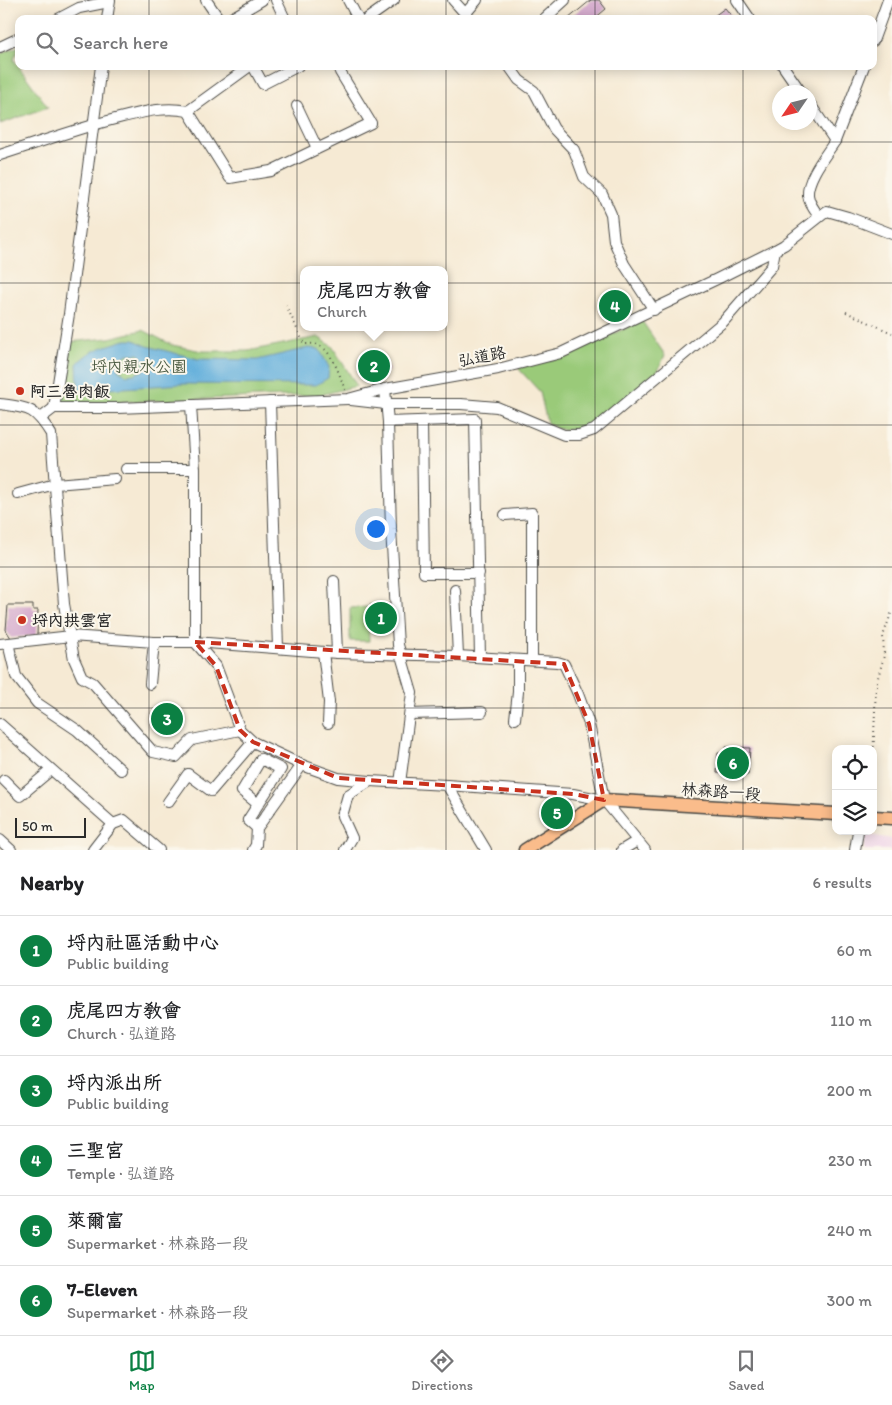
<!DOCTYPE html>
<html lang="en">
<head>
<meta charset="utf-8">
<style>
	:root { --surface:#fff; --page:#f6f6f6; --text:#202124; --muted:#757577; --line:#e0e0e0; --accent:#0b8043 }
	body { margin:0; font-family:Itim,"LXGW WenKai TC",sans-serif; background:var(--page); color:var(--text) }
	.controls { position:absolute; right:15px; bottom:15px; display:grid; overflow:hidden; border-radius:10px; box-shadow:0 2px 12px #0003 }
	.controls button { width:45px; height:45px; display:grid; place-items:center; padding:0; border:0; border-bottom:1px solid var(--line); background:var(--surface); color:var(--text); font:25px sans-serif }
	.compass { position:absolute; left:772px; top:85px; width:45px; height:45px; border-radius:50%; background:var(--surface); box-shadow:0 2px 12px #0003; rotate:235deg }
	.scale { position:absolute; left:15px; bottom:12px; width:71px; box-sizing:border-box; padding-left:5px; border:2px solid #2b2b2b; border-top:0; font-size:14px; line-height:18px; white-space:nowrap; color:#2b2b2b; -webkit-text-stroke:4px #fbf7ec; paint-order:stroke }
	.you { position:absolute; left:375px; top:528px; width:18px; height:18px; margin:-12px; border:4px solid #fff; border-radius:50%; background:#1a73e8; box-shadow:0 0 0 8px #1a73e833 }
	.badge { display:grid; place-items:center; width:32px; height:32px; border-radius:50%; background:var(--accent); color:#fff; font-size:16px; font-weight:700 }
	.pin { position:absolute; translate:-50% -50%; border:2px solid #fff; box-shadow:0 1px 5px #0006 }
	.popup { position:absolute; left:300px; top:266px; width:148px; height:65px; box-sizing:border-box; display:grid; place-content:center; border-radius:10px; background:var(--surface); filter:drop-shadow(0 1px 4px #0005); font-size:16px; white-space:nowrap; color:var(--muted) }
	.popup b { font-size:19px; color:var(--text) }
	.popup::after { content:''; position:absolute; left:50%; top:100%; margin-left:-10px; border:10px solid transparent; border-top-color:var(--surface) }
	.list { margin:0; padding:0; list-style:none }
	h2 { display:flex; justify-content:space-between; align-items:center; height:65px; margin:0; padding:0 20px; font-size:21px }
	h2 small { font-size:16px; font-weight:400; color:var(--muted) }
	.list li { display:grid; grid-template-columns:32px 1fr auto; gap:15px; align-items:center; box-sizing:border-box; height:70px; padding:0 20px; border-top:1px solid var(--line) }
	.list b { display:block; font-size:19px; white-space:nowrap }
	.list p { margin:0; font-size:16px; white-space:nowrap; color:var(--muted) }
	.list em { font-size:16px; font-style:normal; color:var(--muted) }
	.icon { flex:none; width:28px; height:28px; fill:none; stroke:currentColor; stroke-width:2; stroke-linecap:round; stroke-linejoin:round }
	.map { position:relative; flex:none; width:892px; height:850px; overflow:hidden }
	.search { position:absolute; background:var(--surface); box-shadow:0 2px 12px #0003; left:15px; right:15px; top:15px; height:55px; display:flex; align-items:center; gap:12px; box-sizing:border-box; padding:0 18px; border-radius:10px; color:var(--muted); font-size:19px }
	.sheet { height:485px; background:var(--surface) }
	nav { display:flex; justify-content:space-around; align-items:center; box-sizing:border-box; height:70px; border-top:1px solid var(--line); background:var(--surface); font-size:14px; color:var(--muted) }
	nav a { display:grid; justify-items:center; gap:2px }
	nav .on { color:var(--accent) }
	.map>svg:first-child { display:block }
	.built { fill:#eed0e8 }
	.green { fill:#9aca79; stroke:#627a52 }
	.water { fill:#61aedb; stroke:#466c83; fill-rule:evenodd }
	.building { fill:#d2a6cb }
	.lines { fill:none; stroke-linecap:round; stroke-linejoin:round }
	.minor-casing { stroke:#494844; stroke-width:12 }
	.major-casing { stroke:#494844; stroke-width:15 }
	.path { stroke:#494844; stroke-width:2; stroke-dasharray:1 4; stroke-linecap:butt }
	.minor { stroke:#fff; stroke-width:10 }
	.major { stroke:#fabc8b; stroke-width:12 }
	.marked { fill:none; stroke:#c8321e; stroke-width:4; stroke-dasharray:10 6; stroke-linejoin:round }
	.grid { fill:none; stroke:#2b2b2b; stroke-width:1; stroke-opacity:0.55 }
	.poi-dot { fill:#c8321e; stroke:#fbf7ec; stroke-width:2 }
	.labels { text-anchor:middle; stroke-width:4; stroke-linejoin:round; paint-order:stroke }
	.street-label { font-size:16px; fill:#2b2b2b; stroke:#fbf7ec }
	.park-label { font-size:16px; fill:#4c5b42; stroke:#fbf7ec }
	.poi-label { font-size:16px; font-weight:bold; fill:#2b2b2b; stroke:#fbf7ec; text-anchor:start }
</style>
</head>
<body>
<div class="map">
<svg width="892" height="850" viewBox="0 0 892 850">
	<rect width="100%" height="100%" fill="#fbf7ec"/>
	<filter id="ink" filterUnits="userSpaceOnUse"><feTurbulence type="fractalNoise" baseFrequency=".02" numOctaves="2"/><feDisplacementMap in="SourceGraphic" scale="10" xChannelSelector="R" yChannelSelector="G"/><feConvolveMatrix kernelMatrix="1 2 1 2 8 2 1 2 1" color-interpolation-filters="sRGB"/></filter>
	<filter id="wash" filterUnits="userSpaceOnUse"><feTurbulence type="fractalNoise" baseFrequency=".0096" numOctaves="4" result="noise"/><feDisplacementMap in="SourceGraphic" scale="20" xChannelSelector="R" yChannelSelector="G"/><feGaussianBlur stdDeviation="1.12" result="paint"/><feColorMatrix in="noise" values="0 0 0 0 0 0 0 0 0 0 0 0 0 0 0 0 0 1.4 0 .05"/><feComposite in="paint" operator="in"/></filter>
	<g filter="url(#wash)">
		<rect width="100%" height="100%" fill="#f6ead4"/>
		<path class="built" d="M865 834 892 839V850H864Z"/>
		<g class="green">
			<path d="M19 46 14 60 48 107 0 124V54Z"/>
			<path d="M642 321 665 355 657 373 586 430 558 429 547 423 540 392 518 368 561 357Z"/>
			<path d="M143 330 172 345 202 351H248L318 337 332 346 357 386 320 395 61 404 62 373 69 342 109 338Z"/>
			<path d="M368 607 369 641H350V608Z"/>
		</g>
		<path class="water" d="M125 340H134L147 346 198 359 257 360 308 348 319 349 329 367 328 378 316 385 182 384 81 391 78 386 77 364C89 349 108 346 125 340ZM128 354H139L144 362V370L135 374 126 375 118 369 119 359Z"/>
		<g id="blocks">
			<g class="building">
				<path d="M591 0H599L606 9 594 19H568Z"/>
				<path d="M725 8 734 19H710Z"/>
				<path d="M621 296 625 303 613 310 609 303Z"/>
				<path d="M375 351 389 370 374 381 360 362Z"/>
				<path d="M389 604 391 631 373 632 370 605Z"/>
				<path d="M8 605H33V610H38L37 635 11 638 6 630Z"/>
				<path d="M726 747 750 748 748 775 717 773 718 753H726Z"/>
			</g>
		</g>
	</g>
	<g filter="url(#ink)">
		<use href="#blocks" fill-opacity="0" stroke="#494844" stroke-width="1"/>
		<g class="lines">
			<defs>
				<g id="minor">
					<path d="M206 0 219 19"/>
					<path d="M276 0 285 19"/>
					<path d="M348 0 358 19"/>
					<path d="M453 0 470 19"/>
					<path d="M737 0 750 19"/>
					<path d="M465 14 477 0"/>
					<path d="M58 19 79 8 109 2"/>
					<path d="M107 19 110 0"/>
					<path d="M230 19 262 0"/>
					<path d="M367 19 394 0"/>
					<path d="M544 19 565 0"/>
					<path d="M873 41 888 0"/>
					<path d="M0 47 19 38"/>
					<path d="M253 66 263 84 298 66"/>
					<path d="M509 66 519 80 534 91 554 129 574 150 584 177 602 194 611 214 614 241 624 264 654 310"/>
					<path d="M783 66 801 92"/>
					<path d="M810 104 835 141C826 155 807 178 808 195 809 203 814 210 819 216"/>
					<path d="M297 106 317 148"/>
					<path d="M188 111 250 66"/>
					<path d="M835 141 864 66"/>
					<path d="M0 155C41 142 81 127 123 117 144 112 165 106 188 111L230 178 271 171 371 123 340 72V66"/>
					<path d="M385 389 388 422 391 529 398 645 412 693 400 783"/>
					<path d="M351 400 386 404H461L497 407 564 435H579L594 430 723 322 772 266 775 250"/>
					<path d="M270 402 278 648"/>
					<path d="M0 404C30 408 35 408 51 434L64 604 74 659 82 677 93 683 153 752 176 757 192 740 240 730"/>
					<path d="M191 405 195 469V642L337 653 458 656 557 662 564 664 578 694 589 724 604 800 645 850"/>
					<path d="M54 408 69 314 101 66"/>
					<path d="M41 418 54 408H118L348 399 385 389 498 369 561 353 717 279 775 250 784 245 827 211 848 217 892 234"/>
					<path d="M422 421 424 573H479"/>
					<path d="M388 422 475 419 480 657"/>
					<path d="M126 469H195"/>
					<path d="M18 494 55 484 115 479"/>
					<path d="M505 515 532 513V660"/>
					<path d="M334 581 337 653"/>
					<path d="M455 590 458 656"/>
					<path d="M8 643 16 676 37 703 77 730 121 770"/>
					<path d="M0 644 71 636 154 642H195L216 666 240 730 253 742 302 765 338 778 370 781 447 785 573 794 604 800"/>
					<path d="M323 652 329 702 328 723"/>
					<path d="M150 684 154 642"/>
					<path d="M410 714 482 712"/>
					<path d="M515 719 518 692V660"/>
					<path d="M0 724 113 824"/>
					<path d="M4 780 20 796 51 770"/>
					<path d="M447 785 486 850"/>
					<path d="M168 802 188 774 211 791 253 742"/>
					<path d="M257 828 248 820 281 769 261 759 242 791 258 804"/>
					<path d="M0 840 11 850"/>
					<path d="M93 850 113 824 124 820 159 850"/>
					<path d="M253 850 256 845 257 828 302 765"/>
					<path d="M345 850 352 838 342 816 348 795 370 781"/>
					<path d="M622 850 637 841"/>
					<path d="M855 850 858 831"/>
				</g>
				<g id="major">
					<path d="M873 817 892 818"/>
					<path d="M525 850 604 800 836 814"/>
				</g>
			</defs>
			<use href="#minor" class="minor-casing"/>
			<use href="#major" class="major-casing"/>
			<g class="path">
				<path d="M286 305 304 344C310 344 315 343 320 346 332 351 341 378 345 390"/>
				<path d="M846 312 892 333"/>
				<path d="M873 762 876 685 884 656 883 636 892 611"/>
			</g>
			<use href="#minor" class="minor"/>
			<use href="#major" class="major"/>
		</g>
	</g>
	<path class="marked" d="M195 642 564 664 589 724 604 800 573 794 338 778 253 742 240 730 216 666Z"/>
	<path class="grid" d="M149 0V19M297 0V19M446 0V19M595 0V19M743 0V19M149 66V850M297 66V850M446 66V850M595 66V850M743 66V850M0 142H892M0 283H892M0 425H892M0 567H892M0 708H892"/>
	<g class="poi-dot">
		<circle cx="20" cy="391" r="5"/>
		<circle cx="22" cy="620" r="5"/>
	</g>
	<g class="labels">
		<g class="street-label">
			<text transform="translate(482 356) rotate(-11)" y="6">弘道路</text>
			<text transform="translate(721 791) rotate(4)" y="6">林森路一段</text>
		</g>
		<g class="park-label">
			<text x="139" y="372">埒內親水公園</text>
		</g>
		<g class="poi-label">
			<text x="30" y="397">阿三魯肉飯</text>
			<text x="32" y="626">埒內拱雲宮</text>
		</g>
	</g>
</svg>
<div class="controls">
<button><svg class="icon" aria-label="locate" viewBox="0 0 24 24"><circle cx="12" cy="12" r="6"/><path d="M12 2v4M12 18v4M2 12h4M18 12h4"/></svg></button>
<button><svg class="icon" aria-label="layers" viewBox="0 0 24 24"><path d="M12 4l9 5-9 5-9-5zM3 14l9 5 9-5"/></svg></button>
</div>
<svg class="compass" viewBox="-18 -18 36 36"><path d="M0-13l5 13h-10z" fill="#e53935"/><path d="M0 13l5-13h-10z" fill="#757577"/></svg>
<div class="scale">50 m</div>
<div class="you"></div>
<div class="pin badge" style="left:381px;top:618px">1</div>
<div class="pin badge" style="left:374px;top:366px">2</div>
<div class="popup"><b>虎尾四方教會</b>Church</div>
<div class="pin badge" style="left:167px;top:719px">3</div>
<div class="pin badge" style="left:615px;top:306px">4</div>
<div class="pin badge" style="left:557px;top:813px">5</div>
<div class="pin badge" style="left:733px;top:763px">6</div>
<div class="search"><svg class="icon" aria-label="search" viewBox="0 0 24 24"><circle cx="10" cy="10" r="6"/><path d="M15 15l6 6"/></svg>Search here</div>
</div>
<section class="sheet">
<h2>Nearby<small>6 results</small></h2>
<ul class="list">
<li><span class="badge">1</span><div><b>埒內社區活動中心</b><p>Public building</p></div><em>60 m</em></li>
<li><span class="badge">2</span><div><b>虎尾四方教會</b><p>Church · 弘道路</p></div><em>110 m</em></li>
<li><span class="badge">3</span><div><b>埒內派出所</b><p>Public building</p></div><em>200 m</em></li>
<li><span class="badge">4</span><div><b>三聖宮</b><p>Temple · 弘道路</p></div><em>230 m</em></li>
<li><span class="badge">5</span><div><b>萊爾富</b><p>Supermarket · 林森路一段</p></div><em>240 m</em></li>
<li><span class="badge">6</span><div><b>7-Eleven</b><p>Supermarket · 林森路一段</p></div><em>300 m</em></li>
</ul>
</section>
<nav>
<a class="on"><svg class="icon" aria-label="map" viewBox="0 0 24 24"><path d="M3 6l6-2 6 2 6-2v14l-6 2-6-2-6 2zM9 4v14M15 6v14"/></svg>Map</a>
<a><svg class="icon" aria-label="directions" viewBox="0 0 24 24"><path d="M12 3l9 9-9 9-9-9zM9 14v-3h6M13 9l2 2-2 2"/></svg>Directions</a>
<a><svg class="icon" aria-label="saved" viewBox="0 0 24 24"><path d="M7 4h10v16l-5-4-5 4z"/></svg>Saved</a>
</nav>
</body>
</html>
